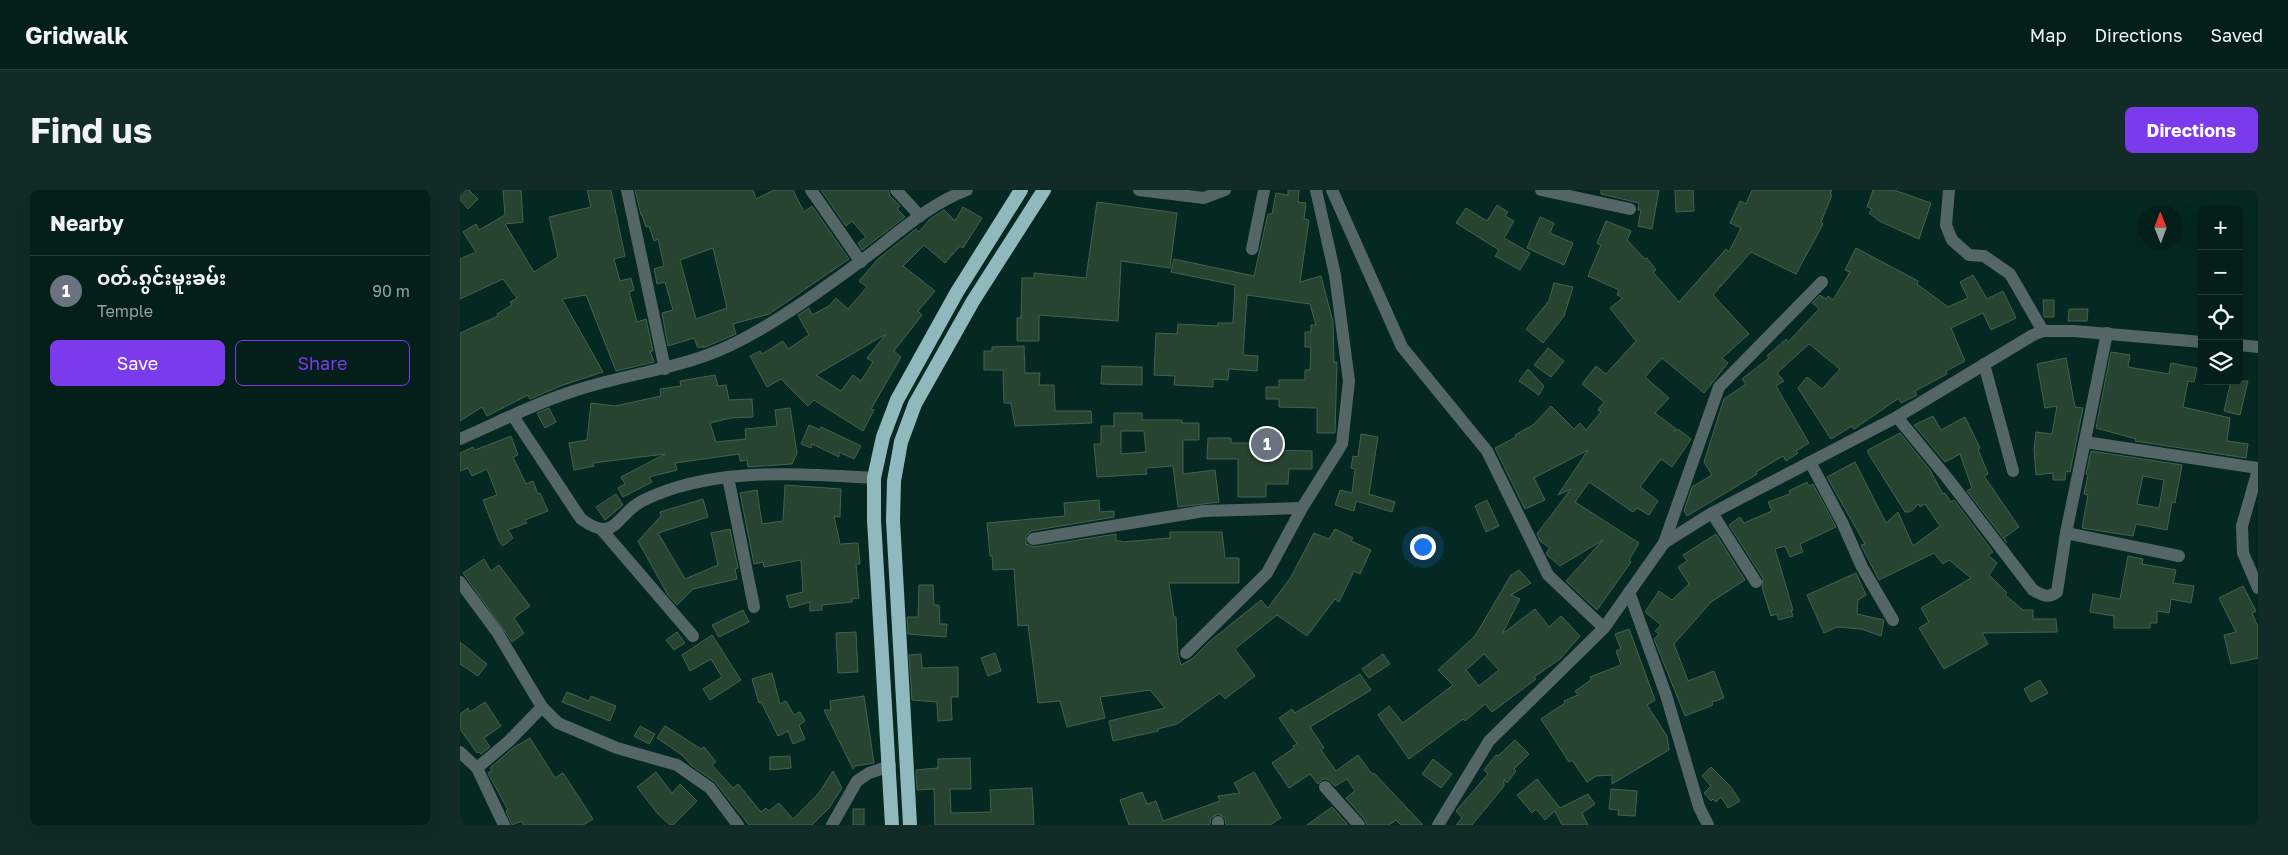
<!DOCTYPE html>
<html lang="en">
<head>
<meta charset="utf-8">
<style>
	:root { --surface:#041e1a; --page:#122b27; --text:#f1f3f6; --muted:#97a2a2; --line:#253c39; --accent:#7c3aed }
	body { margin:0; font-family:"Golos Text","Noto Sans Myanmar",sans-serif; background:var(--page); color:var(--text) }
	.controls { position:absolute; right:15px; top:15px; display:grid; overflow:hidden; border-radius:8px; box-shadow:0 5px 20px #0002 }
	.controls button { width:45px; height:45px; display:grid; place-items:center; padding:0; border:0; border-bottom:1px solid var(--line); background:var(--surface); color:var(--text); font:25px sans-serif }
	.compass { position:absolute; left:1678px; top:15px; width:45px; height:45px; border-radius:50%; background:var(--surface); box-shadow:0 5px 20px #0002; rotate:359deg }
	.you { position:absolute; left:962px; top:356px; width:18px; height:18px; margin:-12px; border:4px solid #fff; border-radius:50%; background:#1a73e8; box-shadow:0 0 0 8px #1a73e833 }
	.badge { display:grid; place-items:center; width:32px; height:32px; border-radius:50%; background:var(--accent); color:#fff; font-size:16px; font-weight:700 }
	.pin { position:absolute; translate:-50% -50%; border:2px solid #fff; box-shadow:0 1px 5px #0006 }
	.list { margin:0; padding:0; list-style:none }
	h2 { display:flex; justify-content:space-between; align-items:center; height:65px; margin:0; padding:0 20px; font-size:21px }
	h2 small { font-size:16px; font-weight:400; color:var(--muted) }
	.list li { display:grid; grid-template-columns:32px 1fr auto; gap:15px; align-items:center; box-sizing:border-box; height:70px; padding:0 20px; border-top:1px solid var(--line) }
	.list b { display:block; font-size:19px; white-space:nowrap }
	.list p { margin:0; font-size:16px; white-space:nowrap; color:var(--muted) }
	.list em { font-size:16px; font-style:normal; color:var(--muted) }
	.actions { display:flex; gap:10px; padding:15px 20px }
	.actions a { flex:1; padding:11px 0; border:1px solid var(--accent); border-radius:8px; text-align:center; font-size:18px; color:var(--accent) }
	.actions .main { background:var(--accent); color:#fff }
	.icon { flex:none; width:28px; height:28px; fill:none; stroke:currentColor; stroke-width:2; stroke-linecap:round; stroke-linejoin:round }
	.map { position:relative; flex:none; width:1798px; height:635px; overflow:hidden; border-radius:8px }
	header { display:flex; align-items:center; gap:30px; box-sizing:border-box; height:70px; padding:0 25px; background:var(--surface); border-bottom:1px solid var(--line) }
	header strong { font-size:24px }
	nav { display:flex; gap:28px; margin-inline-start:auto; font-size:18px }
	.intro { display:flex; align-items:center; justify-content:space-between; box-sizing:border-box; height:120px; padding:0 30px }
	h1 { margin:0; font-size:35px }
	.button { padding:12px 22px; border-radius:8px; background:var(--accent); color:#fff; font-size:18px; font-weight:700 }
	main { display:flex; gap:30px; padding:0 30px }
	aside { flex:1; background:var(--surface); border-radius:8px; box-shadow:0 5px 20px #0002 }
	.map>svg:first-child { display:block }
	.building { fill:#274431; stroke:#44634e; fill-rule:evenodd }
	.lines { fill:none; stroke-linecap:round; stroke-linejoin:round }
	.minor { stroke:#546668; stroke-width:12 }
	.tertiary { stroke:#546668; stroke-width:12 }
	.trunk { stroke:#90b9be; stroke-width:14 }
</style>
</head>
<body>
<header>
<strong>Gridwalk</strong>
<nav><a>Map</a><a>Directions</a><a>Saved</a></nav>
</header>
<div class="intro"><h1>Find us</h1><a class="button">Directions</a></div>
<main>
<aside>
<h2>Nearby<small></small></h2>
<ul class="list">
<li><span class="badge" style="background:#6b7280">1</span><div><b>ဝတ်ႉၵွင်းမူးၶမ်း</b><p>Temple</p></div><em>90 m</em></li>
</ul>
<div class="actions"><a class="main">Save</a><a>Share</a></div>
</aside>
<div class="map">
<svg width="1798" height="635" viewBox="0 0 1798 635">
	<rect width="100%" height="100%" fill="#062822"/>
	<g class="building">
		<path d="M0 0H9L18 9 8 19 0 10Z"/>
		<path d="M43 0H61L63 32 45 34 74 82 98 67 89 27 131 17 127 0H151L165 66 154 69 160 91 171 88 174 100 169 102 177 132 186 129 193 161H190L194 172 156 181 126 105 102 109 143 182 103 195 70 209 68 205 27 226 22 217 0 231V143L38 126 37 124 52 115 50 112 57 108 43 89 0 109V69L16 62 3 42 16 34 19 40 45 25Z"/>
		<path d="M175 0H293L296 9 314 0H333L344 22 352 16 389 69 309 124 273 134 276 144 243 158V156L238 158 234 148 208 156 202 123 213 120 205 92 197 94 194 79 204 76 198 49 194 51 189 36 186 37 182 25H181ZM253 58 267 118 236 129 220 70Z"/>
		<path d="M361 0H428L430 6 440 16 437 19 445 27 402 60 398 53 406 47 392 31 386 36Z"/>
		<path d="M828 0H839L838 12 846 13 844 29 849 30 840 92 861 86 873 132 874 172H877L875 243H857V218L819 217V209H806V197H819V190H845V180H850L851 157H845V142H851V135H856L850 114 787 105 783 165 798 166 797 181 769 179 768 190 753 189V197L714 195 715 186 694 185 696 143 717 144 718 134 758 136V133H773L775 95 711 82 714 69 794 86 808 24H812L816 3 828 5Z"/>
		<path d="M1141 0H1199L1192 39 1178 36 1181 20H1178L1179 13 1141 4Z"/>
		<path d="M1215 0H1233L1234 21 1216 22Z"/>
		<path d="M1292 0H1372L1370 4 1372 5 1361 32 1363 34 1336 84 1291 62 1253 105 1289 144 1262 168 1268 173 1244 203 1202 168 1185 187 1209 208 1195 223 1216 239 1213 242 1218 239 1231 249 1212 277 1201 269 1180 297 1198 311 1189 325 1177 318 1173 322 1129 292 1115 312 1179 353 1169 370 1171 372 1137 420 1106 391 1143 350 1100 376 1088 366 1086 363 1090 358 1080 351 1077 344 1111 299 1098 305 1128 260 1074 288 1085 310 1065 319 1035 258 1056 247 1055 245 1073 235 1091 216 1114 239 1120 233 1126 240 1141 222 1138 220 1144 212 1122 194 1136 176 1146 184 1176 151 1150 118 1163 108 1157 105 1159 100 1128 86 1141 55 1137 53 1146 31 1171 41 1167 50 1185 69 1187 68 1196 80 1193 82 1219 112 1266 59 1269 62 1281 38 1270 33 1280 11 1286 14Z"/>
		<path d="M1413 0H1434L1471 13 1459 49 1419 31 1409 23 1412 19 1407 17Z"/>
		<path d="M637 12 717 23 710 78 661 71 658 131 579 125V151H557V128H561L562 88H574V83L626 88Z"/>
		<path d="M1037 15 1048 22 1045 26 1054 31 1044 48 1070 63 1060 80 1035 66 1039 60 996 33 1006 18 1027 31Z"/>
		<path d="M503 17 522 28 503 58 500 56 485 73 464 55 443 76 475 101 458 121 462 125 434 161 441 167 411 219 414 220 403 241 354 210 348 216 321 189 307 197 290 166 300 161 302 164 323 151 328 159 349 145 338 125 349 118 352 125 369 116 376 108 388 119 407 97 399 91 418 69 456 39 459 42 470 29 484 20 495 31ZM426 144 407 168 413 172 401 191 393 185 381 201 356 185Z"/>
		<path d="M1080 27 1094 33 1090 43 1113 53 1104 75 1067 58Z"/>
		<path d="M1396 58 1458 91 1457 94 1488 117 1508 108 1500 92 1513 85 1527 109 1543 101 1556 128 1531 140 1523 123 1491 138 1505 171 1486 181 1487 184 1455 201 1457 205 1441 213 1439 208 1394 239 1392 236 1371 249 1338 198 1347 187 1362 199 1380 179 1349 154 1317 183 1324 191 1316 196 1349 253 1336 261 1338 263 1326 271 1323 266 1296 282 1297 284 1227 326 1224 321 1232 297 1252 285 1244 272 1264 209 1286 194 1282 189 1309 168 1307 166 1326 149 1328 152 1358 120 1359 118 1352 113 1360 105 1366 109 1368 106 1373 110 1390 82 1385 80Z"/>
		<path d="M1094 93 1113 97 1104 126 1083 153 1066 139 1089 111Z"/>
		<path d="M1583 110H1594V127H1584Z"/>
		<path d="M1609 119H1628L1627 131H1608Z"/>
		<path d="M564 156 565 183H580L579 195H594L595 221H631L632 233 555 236 551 213H544L543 180H524V161H532V157Z"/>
		<path d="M1088 158 1104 171 1091 187 1074 175Z"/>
		<path d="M1651 162 1670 165 1668 177 1709 184 1711 173 1737 178 1734 192 1728 191 1723 217 1770 228 1767 251 1788 254 1786 268 1675 251 1676 249 1636 238Z"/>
		<path d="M1606 168 1615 217 1623 218 1610 282 1606 281 1605 290H1593V283L1576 285 1574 260 1576 242 1592 244 1597 216 1585 218 1577 174Z"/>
		<path d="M642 176 682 177V195L641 194Z"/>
		<path d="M1068 179 1084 196 1079 205 1059 191Z"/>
		<path d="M255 185 258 196 266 195 269 210 292 209 293 227 271 228 250 233 256 252 286 249 285 239 317 236 315 220 330 218 337 263 332 274 288 277 287 270 280 271 279 264 215 273 217 280 189 287 192 292 163 307 158 298 165 294 161 287 205 264 133 273 134 276 114 280 109 253 127 250 131 213 155 216 201 206 200 199 221 196 220 191Z"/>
		<path d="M1771 191H1788L1780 225 1764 221Z"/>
		<path d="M89 218 96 232 85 238 77 223Z"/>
		<path d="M654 223H682V230H722V233H739V250H723V284L755 280 759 312 718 317 713 276 686 278 687 284 637 287 634 254H641V236H654ZM661 241H684L686 262 661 264Z"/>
		<path d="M1473 226 1481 240 1505 227 1520 258 1518 259 1528 284 1524 286 1559 337 1544 348 1547 353 1507 301 1512 298 1500 264 1485 272 1454 235Z"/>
		<path d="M349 235 360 240 361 237 401 256 394 269 379 262V267L352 254 351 258 341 254Z"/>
		<path d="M1440 243 1470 280 1483 304 1485 303 1491 312 1494 310 1533 362 1528 365 1537 373 1529 385 1547 403 1545 405 1563 420H1573V429H1596L1597 442 1522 443 1528 454 1484 479 1459 438 1469 432 1461 418 1511 388 1489 370 1483 374 1474 363 1419 390 1401 355 1405 354 1367 287 1395 272 1426 333 1438 322 1453 356 1480 336 1465 314 1460 317 1459 314 1450 322H1445L1408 263V260Z"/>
		<path d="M901 244 918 247 909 304 935 312 932 322 896 311 894 321 875 315 880 300 892 303 895 279 891 278 893 266 898 267Z"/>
		<path d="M51 246 58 265 53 267 66 294 73 291 78 304 80 303 88 321 65 330 67 333 48 340 53 348 43 356 39 351 23 310 37 305 27 279 12 286 8 278 0 281V263L13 257 15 260Z"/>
		<path d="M748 248H771V253H800V260L852 261V279H829L828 294H806V307H778V269H747Z"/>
		<path d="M1631 261 1722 275 1715 313 1712 312 1707 340 1676 334 1673 346 1622 338 1628 305 1624 304 1628 285 1626 284ZM1683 286 1704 290 1699 318 1677 314Z"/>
		<path d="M1347 292 1349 296 1353 294 1376 337 1340 354 1343 362 1330 367 1325 356 1315 359 1333 420H1331L1333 426 1319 430 1317 424 1311 426 1302 397 1303 388 1269 335 1280 327 1284 333 1312 321 1308 312 1330 304 1329 301Z"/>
		<path d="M325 295 381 299 380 327 374 326 380 354 398 353 400 374H396L399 408 392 409V412L362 415V420L350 421V412L330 418 326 406 343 402 341 370 304 377 303 372 294 374 280 303 297 300 302 334 323 331Z"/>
		<path d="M156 304 163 315 145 330 136 317Z"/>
		<path d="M243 309 248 327 198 343 225 389 258 375 251 343 270 339 278 378 275 379 277 389 233 399 217 415 208 405 178 351 201 326 200 322Z"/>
		<path d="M639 310 640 322 654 321V327L571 341 566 346V354L574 357 656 344V351H661L662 352 710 348V342H762L765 368H779V393H709L714 427H716L718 465 721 475 732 469 749 452 801 410 808 418 831 387 854 343 869 349 875 339 893 348 891 351 911 360 900 384 894 381 879 412 875 409 847 446 817 425 775 459 795 486 765 509 760 503 717 534 698 539V541L653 551 649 531 705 518 690 500 640 507 645 528 607 537 600 511 578 513 568 435 558 436 554 379 533 380 532 366H530L527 333 605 326 604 313Z"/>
		<path d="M1027 310 1039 336 1026 342 1015 316Z"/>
		<path d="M1256 344 1285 390 1251 412 1214 454 1228 491 1254 481 1264 508 1252 512 1253 515 1225 526 1194 449 1199 444 1195 441 1201 435 1185 422 1199 401 1212 410 1229 394 1218 377 1227 371 1223 365Z"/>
		<path d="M1668 366 1683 369 1682 374 1716 380 1713 393 1734 396 1731 413 1711 409 1709 423 1697 421V433H1690V438H1654V426L1630 422 1633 404 1660 409Z"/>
		<path d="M24 369 31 381 39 375 70 416 54 428 64 443 52 452 3 383Z"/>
		<path d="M1059 380 1071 393 1051 405 1060 409 1042 444 1075 419 1089 437 1101 426 1120 446 1100 469 1074 487 1076 489 1032 522 1025 514 1005 531 1003 529 949 569 918 525 929 516 943 533 993 495 978 480 1015 446 1051 385ZM1024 464 1039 480 1019 496 1006 480Z"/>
		<path d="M1396 383 1406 405 1398 410 1397 424 1424 430 1421 446 1401 439 1377 437 1364 443 1347 405Z"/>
		<path d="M459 395H473L474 415H479L480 434H487L486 447 448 444 447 427H458Z"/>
		<path d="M1783 396 1796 421 1792 423 1798 437V468L1771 474 1764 445 1776 442 1759 408Z"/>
		<path d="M283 420 289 432 259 447 252 435Z"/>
		<path d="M1169 439 1195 510 1187 515 1207 546 1209 560 1152 594V585L1136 586 1127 592 1112 570 1109 572 1081 529 1105 513 1104 511 1118 505 1115 501 1131 490 1130 487 1161 475 1156 461 1161 459 1155 444Z"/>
		<path d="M217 442 225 453 214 460 206 450Z"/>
		<path d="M396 442 398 482 378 483 376 443Z"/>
		<path d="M252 445 281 490 250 510 243 499 262 487 251 469 230 481 222 465Z"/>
		<path d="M0 452 27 474 18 486 0 474Z"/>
		<path d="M535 463 541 481 528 486 521 468Z"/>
		<path d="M461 464 462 478 498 477V507H491L492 530 478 531 477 512 452 510 449 465Z"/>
		<path d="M923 464 930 474 909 488 902 479Z"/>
		<path d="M312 483 320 514 326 511 334 525 340 522 345 531 339 535 345 549 333 554 328 541 318 546 301 512 299 513 292 489Z"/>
		<path d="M900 484 911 500 850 537 864 558 861 560 876 581 898 565 912 584 914 583 963 635H941L936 630 929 635H907L905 630 886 608 895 601 887 589 875 596 867 589H863L858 594 850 584 829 598 812 573 834 558 833 556 837 554 819 528 832 519 835 523Z"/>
		<path d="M1580 490 1588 503 1571 512 1564 499Z"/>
		<path d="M107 502 129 511 131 506 156 516 150 531 102 512Z"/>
		<path d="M404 506 414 573 395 576 393 579 364 520H371L370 511Z"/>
		<path d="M25 512 41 536 24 548 30 557 21 564 19 562 17 563 0 539V524L8 518 10 522Z"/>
		<path d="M180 536 195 544 189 554 174 546Z"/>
		<path d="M205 536 241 559 244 557 256 572 252 575 273 598 278 594 301 622 306 618 309 621 319 613 333 629 359 603 373 581 382 598 369 618 352 635H289L255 592 231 575 222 565 197 548Z"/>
		<path d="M70 548 95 588 103 583 133 629 123 635H63L62 631 52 635 46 621 48 620 28 583 32 581 30 578 53 558Z"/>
		<path d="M1055 550 1069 564 1054 579 1056 581 1047 593 1044 589V596L1012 635H996L1002 628 996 621 1028 584 1024 580 1036 565 1038 566Z"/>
		<path d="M330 566 331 578 310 580V567Z"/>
		<path d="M510 568 511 599H490L491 623 531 622 530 600 572 598 574 635H475L474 599 457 600 456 580 478 578V569Z"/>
		<path d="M973 569 992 584 981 598 962 584Z"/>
		<path d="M1251 577 1271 597 1280 611 1268 618 1261 607 1256 612 1253 609 1251 611 1244 603 1251 596 1242 586Z"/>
		<path d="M196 582 212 603 220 594 237 611 213 635H210L198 624 177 597Z"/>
		<path d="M794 582 821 628 810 635H766L765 628 758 624 751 628 750 635H669L660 610 682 602 687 614 696 611 703 631 760 611 758 606 780 603 774 593Z"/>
		<path d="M1077 589 1100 618 1128 604 1135 614 1122 623 1128 635H1102L1095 621 1085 630 1076 619 1072 623 1057 605Z"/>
		<path d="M1151 599 1177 601 1175 626 1158 625 1159 620 1149 619Z"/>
		<path d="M872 617 888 635H847Z"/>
		<rect x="393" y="619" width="11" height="16"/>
	</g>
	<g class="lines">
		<g class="minor">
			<path d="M167 0 205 179"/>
			<path d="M351 0 401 72"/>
			<path d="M436 0 460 26"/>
			<path d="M679 0 744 8 765 0"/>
			<path d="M872 0 942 157 1027 261 1088 385 1144 438"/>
			<path d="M1081 0 1170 19"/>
			<path d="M1489 0 1486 35 1492 50 1509 65 1524 66 1550 84 1583 141"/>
			<path d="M792 59 804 0"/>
			<path d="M1524 174 1553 281"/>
			<path d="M53 226 121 329C157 355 156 323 184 310 254 276 339 284 414 288"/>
			<path d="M1437 227 1488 289 1573 400C1582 405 1588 409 1597 402L1606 343 1647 143"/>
			<path d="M0 249C37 233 73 214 111 202 169 182 225 180 281 150 323 128 363 99 401 71 435 46 467 15 507 0"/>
			<path d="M1625 252 1798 278"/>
			<path d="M1350 272 1382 332 1402 377 1433 430"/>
			<path d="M1798 280 1782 336 1783 363 1798 398"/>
			<path d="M268 287 294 417"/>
			<path d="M1252 323 1296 392"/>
			<path d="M142 340 233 446"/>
			<path d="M1606 343 1719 366"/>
			<path d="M573 349 744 321 842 318"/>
			<path d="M1204 353 1259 197 1362 92"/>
			<path d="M0 392 37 442 82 517 98 533 157 558 217 575 250 598 278 635"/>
			<path d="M1169 402 1206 505 1239 617 1248 635"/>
			<path d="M726 463 807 383 842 318 882 254 889 191 875 85 856 0"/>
			<path d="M0 562 17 578 44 635"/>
			<path d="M17 578 49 551 82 517"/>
			<path d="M865 597 899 635"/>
			<path d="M758 632V635"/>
			<path d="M372 635 397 591 409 583 430 576"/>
		</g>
		<g class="tertiary">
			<path d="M1779 155 1798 157"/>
			<path d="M978 635 1029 551 1144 438 1204 353 1252 323 1437 227 1573 145 1583 141H1614L1742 152"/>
		</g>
		<g class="trunk">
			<path d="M432 635 414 330V288L423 247 437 210 497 102 561 0"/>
			<path d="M450 635 433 330 434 291 441 252 455 214 513 111 584 0"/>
		</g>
	</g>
</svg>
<div class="controls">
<button>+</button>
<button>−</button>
<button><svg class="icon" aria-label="locate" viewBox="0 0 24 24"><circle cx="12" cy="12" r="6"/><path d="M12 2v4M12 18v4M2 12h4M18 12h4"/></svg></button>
<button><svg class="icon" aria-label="layers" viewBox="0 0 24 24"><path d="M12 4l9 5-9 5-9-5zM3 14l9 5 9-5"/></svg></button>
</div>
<svg class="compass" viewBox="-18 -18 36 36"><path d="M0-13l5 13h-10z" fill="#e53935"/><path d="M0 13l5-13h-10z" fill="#97a2a2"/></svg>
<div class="you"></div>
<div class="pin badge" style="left:807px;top:254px;background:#6b7280">1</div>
</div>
</main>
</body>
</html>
